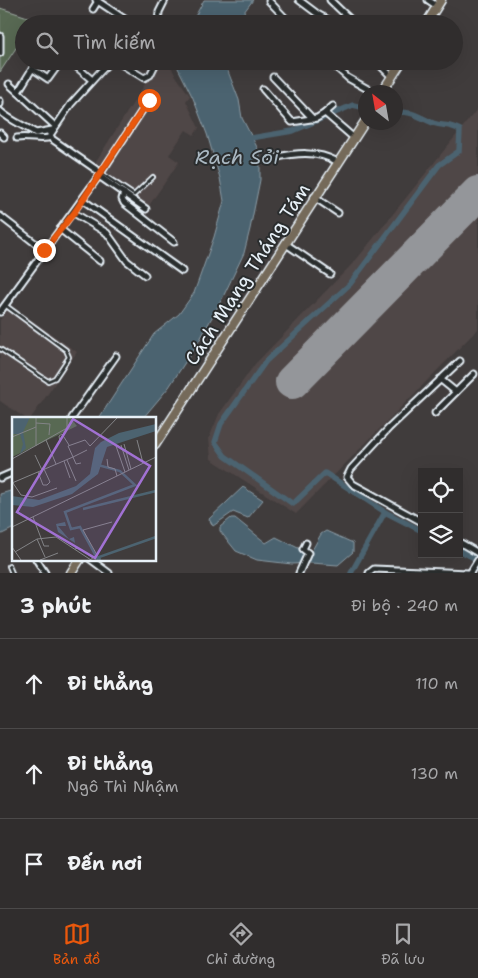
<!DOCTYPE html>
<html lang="vi">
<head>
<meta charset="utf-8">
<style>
	:root { --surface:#302d2d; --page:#3c3939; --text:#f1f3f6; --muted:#a8a8aa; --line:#4b4949; --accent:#ea580c }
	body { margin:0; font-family:"Shantell Sans",sans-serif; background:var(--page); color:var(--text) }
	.controls { position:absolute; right:15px; bottom:15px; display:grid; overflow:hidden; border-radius:0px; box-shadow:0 5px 20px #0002 }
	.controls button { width:45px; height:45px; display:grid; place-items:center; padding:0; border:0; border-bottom:1px solid var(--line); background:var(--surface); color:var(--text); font:25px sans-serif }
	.compass { position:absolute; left:358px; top:85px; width:45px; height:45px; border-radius:50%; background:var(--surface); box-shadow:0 5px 20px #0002; rotate:329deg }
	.stop { position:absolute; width:15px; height:15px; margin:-11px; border:4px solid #ea580c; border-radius:50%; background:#fff }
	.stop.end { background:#ea580c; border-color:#fff; box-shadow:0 1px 5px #0008 }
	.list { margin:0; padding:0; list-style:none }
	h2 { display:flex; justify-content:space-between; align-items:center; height:65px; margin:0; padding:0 20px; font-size:21px }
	h2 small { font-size:16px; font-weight:400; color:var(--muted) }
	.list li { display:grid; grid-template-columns:32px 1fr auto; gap:15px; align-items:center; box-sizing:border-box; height:90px; padding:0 20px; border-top:1px solid var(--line) }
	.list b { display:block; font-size:19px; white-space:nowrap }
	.list p { margin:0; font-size:16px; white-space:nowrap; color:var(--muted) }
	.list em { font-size:16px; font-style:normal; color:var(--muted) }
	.icon { flex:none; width:28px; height:28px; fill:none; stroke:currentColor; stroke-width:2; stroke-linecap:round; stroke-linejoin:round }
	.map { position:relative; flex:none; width:478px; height:573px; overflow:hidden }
	.search { position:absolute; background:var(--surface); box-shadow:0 5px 20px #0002; left:15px; right:15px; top:15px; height:55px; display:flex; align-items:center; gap:12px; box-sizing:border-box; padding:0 18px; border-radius:28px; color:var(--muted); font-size:19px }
	.sheet { height:335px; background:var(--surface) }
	nav { display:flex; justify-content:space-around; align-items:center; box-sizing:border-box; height:70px; border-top:1px solid var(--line); background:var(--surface); font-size:14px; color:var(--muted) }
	nav a { display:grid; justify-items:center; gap:2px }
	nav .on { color:var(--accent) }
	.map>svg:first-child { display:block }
	.built { fill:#4f4646 }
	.green { fill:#586953; stroke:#a0ada6 }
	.water { fill:#4c6370; stroke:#8a9ca6 }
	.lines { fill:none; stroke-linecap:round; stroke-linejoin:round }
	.canal { stroke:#4c6370; stroke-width:5.5 }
	.runway { stroke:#94969a; stroke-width:34 }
	.service-casing { stroke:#e8f1f8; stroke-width:6 }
	.minor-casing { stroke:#e8f1f8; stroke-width:9 }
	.primary-casing { stroke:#e8f1f8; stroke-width:11 }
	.service { stroke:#2a2d2e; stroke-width:2.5 }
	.minor { stroke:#2a2d2e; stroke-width:5 }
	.primary { stroke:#746a5a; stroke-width:8 }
	.route { stroke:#ea580c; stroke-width:6 }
	.labels { text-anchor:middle; stroke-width:4; stroke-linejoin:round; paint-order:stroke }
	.street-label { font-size:19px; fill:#e8f1f8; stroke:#2a2d2e }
	.water-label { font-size:20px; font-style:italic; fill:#aab8c2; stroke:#2a2d2e }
	.inset-river { fill:none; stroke:#4c6370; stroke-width:2.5 }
	.inset-road { fill:none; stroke:#838487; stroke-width:1 }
	.view { fill:#a171d3; fill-opacity:0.15; stroke:#a171d3; stroke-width:2.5 }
	.inset-edge { fill:none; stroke:#e8f1f8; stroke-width:2.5 }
</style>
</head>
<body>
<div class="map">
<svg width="478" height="573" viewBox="0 0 478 573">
	<rect width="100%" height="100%" fill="#403c3c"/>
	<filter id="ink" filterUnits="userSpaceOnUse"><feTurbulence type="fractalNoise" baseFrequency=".02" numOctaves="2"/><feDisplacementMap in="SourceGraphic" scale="10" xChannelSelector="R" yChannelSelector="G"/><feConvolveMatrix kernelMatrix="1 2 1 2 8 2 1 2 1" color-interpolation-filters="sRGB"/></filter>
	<g filter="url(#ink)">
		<g class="built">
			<path d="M159 62 171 66 174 73 190 96 186 101 199 128 194 135 186 130 169 155 179 162 148 207 91 169Z"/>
			<path d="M478 108V329L296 514 211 459 209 438 219 414 255 364 356 260Z"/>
			<path d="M11 306 77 352 31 418H25L0 401V320Z"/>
		</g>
		<path class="green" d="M0 8 34 19 32 24H24V36L0 72Z"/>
		<g class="water">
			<path d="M204 0H253L235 24H191Z"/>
			<path d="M180 61H224L239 100 242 118 260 153V180L250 229 244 253 223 297 199 341 169 387 143 418H99L154 334 179 314 194 293 214 237 224 201 220 178 207 134 193 98 178 68Z"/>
			<path d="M243 487 263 500 248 518 233 512 213 526 209 519Z"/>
			<path d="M14 490V528L0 535V494Z"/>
			<path d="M231 518H235L266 543 276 537 310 554 321 534 326 531 353 543V552L338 565 311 563 292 564 257 560 236 551 220 531V527Z"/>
		</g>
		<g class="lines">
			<g class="canal">
				<path d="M396 112C416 112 416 116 433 123 444 127 448 123 460 130L459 151 439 165 350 284 266 361 221 424 215 442 225 456 293 504 325 473 385 512 422 531"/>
				<path d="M245 139 293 131 353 105 366 108"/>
				<path d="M459 550 478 560"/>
				<path d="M351 573 385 512"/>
			</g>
			<path class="runway" d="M292 382 478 193"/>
			<defs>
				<g id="service">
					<path d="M101 173 134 195 153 177"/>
					<path d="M0 349 48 381 55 378 69 357 66 350 5 305"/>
					<path d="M9 566 12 573"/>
				</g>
				<g id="minor">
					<path d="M96 0 132 24"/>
					<path d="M299 0 319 15 336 24"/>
					<path d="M330 0 355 24"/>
					<path d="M428 0 437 6"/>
					<path d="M269 1 291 24"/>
					<path d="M93 9 98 1"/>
					<path d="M158 24 159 12 165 0"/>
					<path d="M0 36V53"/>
					<path d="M70 61 92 80"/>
					<path d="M116 61 144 78 150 75 157 61"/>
					<path d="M329 61 348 78 373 92"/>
					<path d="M376 61 392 77"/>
					<path d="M33 69 48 79 61 61"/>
					<path d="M273 77 313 119"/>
					<path d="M9 84 55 126"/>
					<path d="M263 89 292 122 317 118 325 113 354 138"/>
					<path d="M18 92 37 61"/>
					<path d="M0 101V104"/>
					<path d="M0 111C11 121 23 125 36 133L52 130"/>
					<path d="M325 113 333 106"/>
					<path d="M0 133 4 137"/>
					<path d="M17 138C29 136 43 141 51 137"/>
					<path d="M273 158C296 153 316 150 338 162"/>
					<path d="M101 173 149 100"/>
					<path d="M99 176 146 209"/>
					<path d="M124 193 122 199 124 203 174 242"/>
					<path d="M314 197 338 213"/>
					<path d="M83 200 182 271"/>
					<path d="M74 213 107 233 127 261 145 275"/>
					<path d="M0 216 44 250"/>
					<path d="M60 229 100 261"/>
					<path d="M286 244 330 274"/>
					<path d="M0 312 101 173 52 139 50 135 71 104 110 61"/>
					<path d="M440 379 456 392"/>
					<path d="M435 413 474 374"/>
					<path d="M72 418 116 356"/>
					<path d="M0 478 14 472"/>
					<path d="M422 522 353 484 347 477 351 469 389 428 460 361"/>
					<path d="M459 542 478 553"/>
					<path d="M36 559 45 573"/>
					<path d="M90 559 109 573"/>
					<path d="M299 573 308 553 303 549 306 543"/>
					<path d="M369 573 374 569 468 573"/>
					<path d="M470 573 478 560"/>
				</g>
				<g id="primary">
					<path d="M426 24 441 0"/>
					<path d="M382 92 402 61"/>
					<path d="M155 445 366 120"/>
					<path d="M71 573 80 559"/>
				</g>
			</defs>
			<use href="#service" class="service-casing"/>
			<use href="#minor" class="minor-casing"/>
			<use href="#primary" class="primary-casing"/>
			<use href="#service" class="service"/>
			<use href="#minor" class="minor"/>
			<use href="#primary" class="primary"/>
		</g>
	</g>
	<g class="lines" filter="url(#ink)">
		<path class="route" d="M44 250 74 213 149 100"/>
	</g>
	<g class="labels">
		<g class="street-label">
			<text transform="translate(247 274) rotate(-57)" y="7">Cách Mạng Tháng Tám</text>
		</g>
		<g class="water-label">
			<text x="237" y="164">Rạch Sỏi</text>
		</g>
	</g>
	<g transform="translate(12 417)">
		<rect width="144" height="144" fill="#403c3c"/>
		<path d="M0 0H58L65 9 0 40Z" fill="#586953"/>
		<path d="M0 0H18L11 15 14 31 8 37 11 27 8 17H0ZM144 7V14L95 30 86 57 60 77 21 90 0 88V79L27 83 64 69 78 57 83 31 89 25 107 16ZM53 105 54 109H46L57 122 62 120 63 126 46 115 44 107Z" fill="#4c6370"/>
		<path class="inset-river" d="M86 48 108 54 123 68 53 95 59 112 68 110 86 143M71 92 144 74M88 143 87 140 144 120"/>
		<path class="inset-road" d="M24 0V29M24 6 38 7 37 18M0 20 24 10M34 23 44 47M125 23 131 46M48 25 47 19 50 17 57 28M112 27 119 52M109 28 117 53M104 29 113 55M23 38 30 53M0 42 55 11V0M95 42 96 50 103 52 105 59M55 43 64 64M52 44 58 61M69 46 64 47 61 40 75 33M26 55 31 68H35L38 65 32 52M0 66 61 40 56 29 73 23 78 29 106 0M1 66 9 78 20 80 45 71M21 100 32 129H37M0 110 144 40M25 122 33 140M0 130 9 143M63 132 66 131 81 141M3 135 25 122 44 120 79 143M28 143 46 136M78 143 85 138 71 113 100 105"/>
		<path class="view" d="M61 2 138 49 83 141 5 95Z"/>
		<rect width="144" height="144" class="inset-edge"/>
	</g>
</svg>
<div class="controls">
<button><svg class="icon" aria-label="locate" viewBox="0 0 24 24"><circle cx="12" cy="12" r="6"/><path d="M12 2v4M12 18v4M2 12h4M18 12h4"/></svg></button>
<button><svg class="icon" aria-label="layers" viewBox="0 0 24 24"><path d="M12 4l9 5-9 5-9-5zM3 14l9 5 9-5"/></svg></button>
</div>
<svg class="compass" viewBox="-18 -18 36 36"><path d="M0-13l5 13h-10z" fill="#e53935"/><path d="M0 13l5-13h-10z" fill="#a8a8aa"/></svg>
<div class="stop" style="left:149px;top:100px"></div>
<div class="stop end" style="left:44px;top:250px"></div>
<div class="search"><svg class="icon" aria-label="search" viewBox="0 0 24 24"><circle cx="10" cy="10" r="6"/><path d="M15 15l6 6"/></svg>Tìm kiếm</div>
</div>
<section class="sheet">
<h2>3 phút<small>Đi bộ · 240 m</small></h2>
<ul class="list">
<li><svg class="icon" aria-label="ahead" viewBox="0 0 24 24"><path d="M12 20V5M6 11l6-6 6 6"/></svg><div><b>Đi thẳng</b></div><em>110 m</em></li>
<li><svg class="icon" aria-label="ahead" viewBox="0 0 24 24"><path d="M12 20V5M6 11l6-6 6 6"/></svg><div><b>Đi thẳng</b><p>Ngô Thì Nhậm</p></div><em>130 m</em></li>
<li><svg class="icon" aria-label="arrive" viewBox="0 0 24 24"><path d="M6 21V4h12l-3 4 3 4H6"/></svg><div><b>Đến nơi</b></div></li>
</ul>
</section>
<nav>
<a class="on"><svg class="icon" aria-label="map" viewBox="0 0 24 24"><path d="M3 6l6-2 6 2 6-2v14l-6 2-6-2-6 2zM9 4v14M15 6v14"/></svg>Bản đồ</a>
<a><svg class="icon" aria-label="directions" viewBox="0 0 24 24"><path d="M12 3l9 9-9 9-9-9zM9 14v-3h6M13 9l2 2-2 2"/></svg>Chỉ đường</a>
<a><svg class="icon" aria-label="saved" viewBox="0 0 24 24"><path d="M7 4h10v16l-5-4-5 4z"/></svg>Đã lưu</a>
</nav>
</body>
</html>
